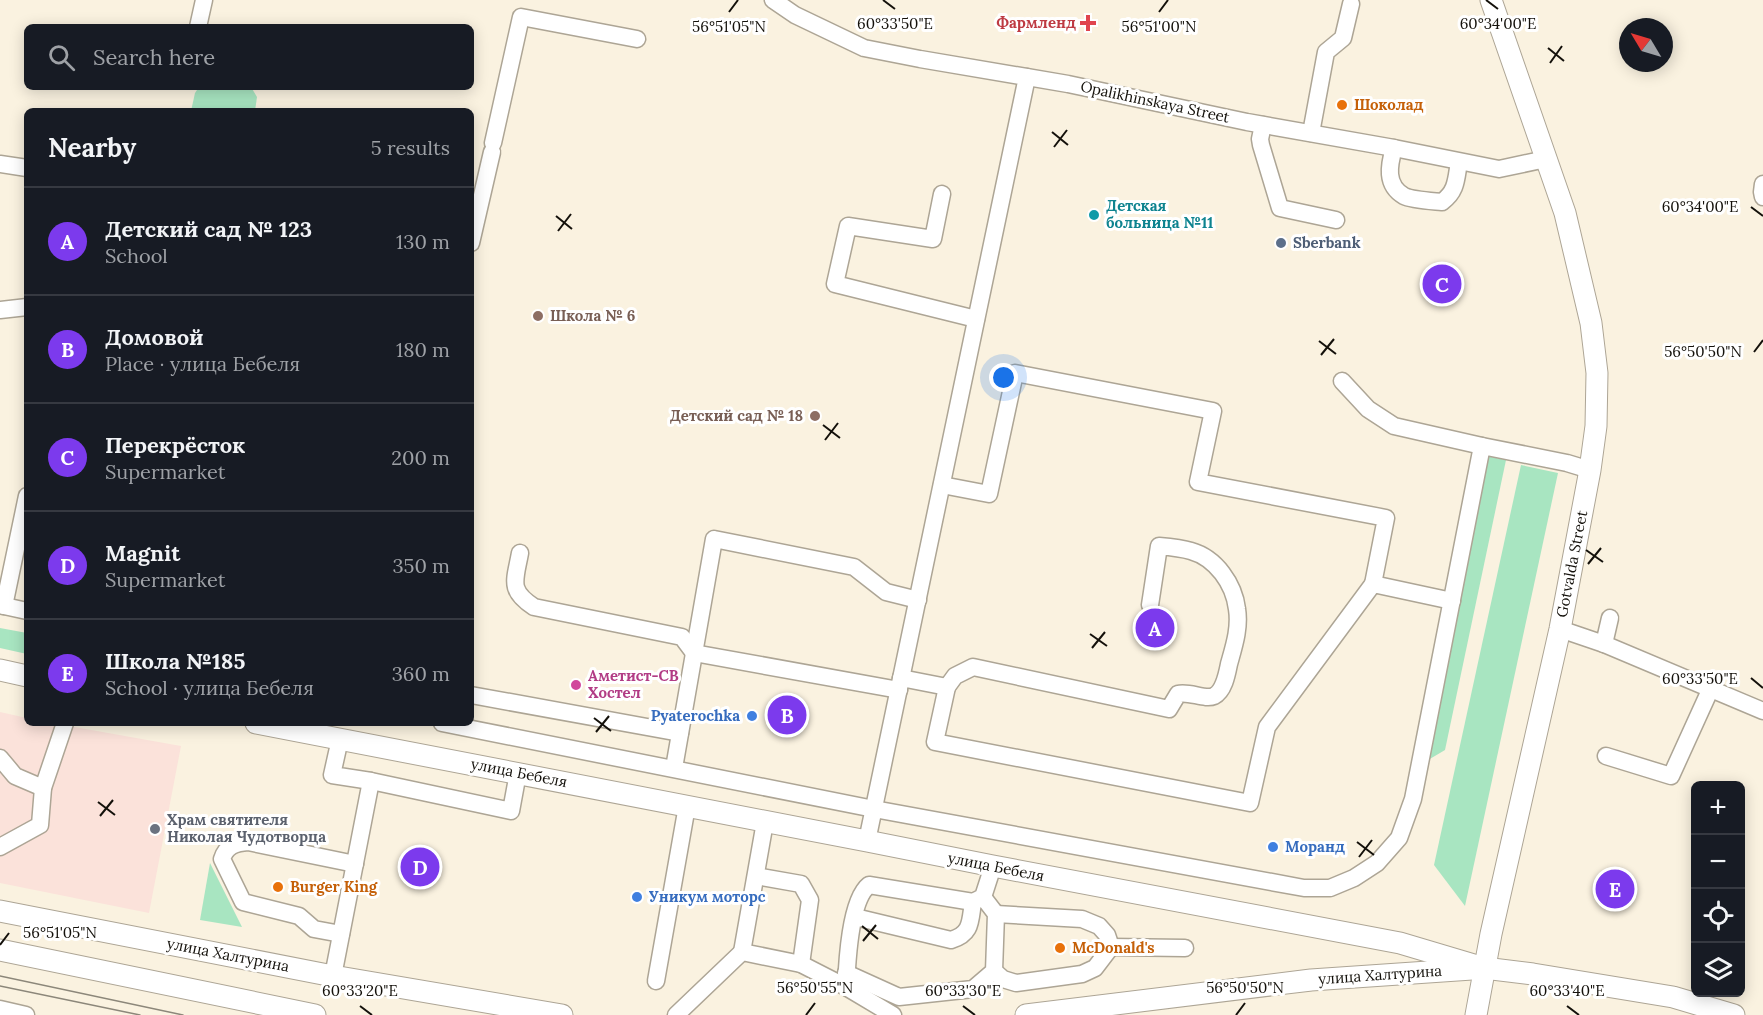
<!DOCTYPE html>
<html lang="en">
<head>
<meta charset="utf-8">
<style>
	:root { --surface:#171b24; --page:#20242c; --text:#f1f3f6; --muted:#9ea1a6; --line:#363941; --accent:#7c3aed }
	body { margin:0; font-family:Lora,serif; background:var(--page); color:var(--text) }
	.controls { position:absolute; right:18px; bottom:18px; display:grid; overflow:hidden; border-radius:9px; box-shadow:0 3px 15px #0003 }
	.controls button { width:54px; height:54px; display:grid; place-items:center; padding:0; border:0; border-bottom:2px solid var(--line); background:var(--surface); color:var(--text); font:30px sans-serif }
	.compass { position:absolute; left:1619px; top:18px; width:54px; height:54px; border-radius:50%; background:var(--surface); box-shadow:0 3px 15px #0003; rotate:308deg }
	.you { position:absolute; left:1004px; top:378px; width:21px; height:21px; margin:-15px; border:4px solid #fff; border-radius:50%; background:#1a73e8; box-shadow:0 0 0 9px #1a73e833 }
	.badge { display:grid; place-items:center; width:39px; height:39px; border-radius:50%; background:var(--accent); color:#fff; font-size:20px; font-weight:700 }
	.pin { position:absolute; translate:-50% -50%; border:3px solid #fff; box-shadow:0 2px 6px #0006 }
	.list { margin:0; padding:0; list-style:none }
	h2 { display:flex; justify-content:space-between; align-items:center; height:78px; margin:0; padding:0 24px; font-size:26px }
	h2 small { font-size:20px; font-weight:400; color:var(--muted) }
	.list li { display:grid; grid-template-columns:39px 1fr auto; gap:18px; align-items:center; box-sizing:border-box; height:108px; padding:0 24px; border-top:2px solid var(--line) }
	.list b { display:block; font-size:22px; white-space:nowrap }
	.list p { margin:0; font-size:20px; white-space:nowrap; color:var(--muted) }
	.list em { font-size:20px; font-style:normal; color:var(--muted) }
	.icon { flex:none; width:33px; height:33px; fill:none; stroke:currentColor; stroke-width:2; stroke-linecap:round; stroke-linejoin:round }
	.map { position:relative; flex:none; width:1763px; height:1015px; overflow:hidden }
	.search { position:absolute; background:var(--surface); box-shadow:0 3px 15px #0003; left:24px; top:24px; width:450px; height:66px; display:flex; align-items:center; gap:15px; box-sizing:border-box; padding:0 21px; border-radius:9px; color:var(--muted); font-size:22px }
	.panel { position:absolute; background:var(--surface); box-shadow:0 3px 15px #0003; left:24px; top:108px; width:450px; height:618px; border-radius:9px }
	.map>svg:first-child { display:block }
	.medical { fill:#fbe2da }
	.green { fill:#a8e5c1 }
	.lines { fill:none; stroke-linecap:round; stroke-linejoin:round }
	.minor-casing { stroke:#ada595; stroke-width:19 }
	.major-casing { stroke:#ada595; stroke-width:23 }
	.minor { stroke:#fff; stroke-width:16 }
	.major { stroke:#fff; stroke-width:21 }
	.tram { stroke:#8c877a; stroke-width:1.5 }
	.ticks { fill:none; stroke:#14110b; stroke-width:2 }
	.health-dot { fill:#e0444e; stroke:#fff; stroke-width:2 }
	.food-dot { fill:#e8710a; stroke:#fff; stroke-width:2 }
	.culture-dot { fill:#0f9aa8; stroke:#fff; stroke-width:2 }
	.service-dot { fill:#5c6f8a; stroke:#fff; stroke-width:2 }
	.education-dot { fill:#8d6e63; stroke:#fff; stroke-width:2 }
	.hotel-dot { fill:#d1479c; stroke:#fff; stroke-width:2 }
	.shop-dot { fill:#3f7fe0; stroke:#fff; stroke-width:2 }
	.worship-dot { fill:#6b7280; stroke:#fff; stroke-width:2 }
	.labels { text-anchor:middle; stroke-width:6; stroke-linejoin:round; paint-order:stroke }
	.health-label { font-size:15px; font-weight:bold; fill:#be3a42; stroke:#fff; text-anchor:end }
	.street-label { font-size:15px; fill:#14110b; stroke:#fff }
	.food-label { font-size:15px; font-weight:bold; fill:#c56008; stroke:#fff; text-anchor:start }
	.culture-label { font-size:15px; font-weight:bold; fill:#0d838f; stroke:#fff; text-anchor:start }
	.service-label { font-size:15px; font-weight:bold; fill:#4e5e75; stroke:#fff; text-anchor:start }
	.education-label { font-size:15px; font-weight:bold; fill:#785e54; stroke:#fff; text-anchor:start }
	.hotel-label { font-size:15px; font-weight:bold; fill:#b23c85; stroke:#fff; text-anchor:start }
	.shop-label { font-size:15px; font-weight:bold; fill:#366cbe; stroke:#fff; text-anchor:start }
	.worship-label { font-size:15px; font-weight:bold; fill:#5b616d; stroke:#fff; text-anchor:start }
	.ticks-label { font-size:15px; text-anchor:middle; fill:#14110b; stroke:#fff; stroke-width:6; stroke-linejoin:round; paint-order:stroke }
</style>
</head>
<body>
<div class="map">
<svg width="1763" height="1015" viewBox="0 0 1763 1015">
	<rect width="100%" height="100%" fill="#faf2e0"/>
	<path class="medical" d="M0 712 27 718V723H52L181 746 149 913 0 883Z"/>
	<g class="green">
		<path d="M199 87H251L257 97 255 111H191L195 93Z"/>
		<path d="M1486 456 1506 460 1445 750 1423 763Z"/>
		<path d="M1521 465 1558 473 1465 906 1434 865Z"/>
		<path d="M0 628 27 633V654L0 648Z"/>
		<path d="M210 863 242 927 200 920Z"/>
	</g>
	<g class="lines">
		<defs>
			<g id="minor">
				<path d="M773 0 795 15 864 48 920 59 1068 84 1247 122 1394 148 1499 169 1546 159"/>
				<path d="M198 27 204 0"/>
				<path d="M1263 125 1260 139 1261 145 1280 208 1336 220"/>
				<path d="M1311 133 1326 52 1343 38 1351 4"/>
				<path d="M493 143 521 17 637 39"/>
				<path d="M1394 148C1389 165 1385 185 1404 196 1412 200 1432 201 1442 202 1457 191 1456 179 1459 162"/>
				<path d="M0 164 27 168"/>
				<path d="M1763 184 1762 192 1763 197"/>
				<path d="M942 194 933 239 848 226 835 284 976 319"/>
				<path d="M471 243 492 152"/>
				<path d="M0 310 27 307"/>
				<path d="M1342 381 1368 409 1394 426 1482 446"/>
				<path d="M942 485 989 494 1015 373 1213 411 1198 482 1386 518 1373 584"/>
				<path d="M520 553C515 581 508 590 534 607L682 637 694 653 899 690"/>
				<path d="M0 605 27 611"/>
				<path d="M4 606 27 496"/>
				<path d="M1560 629 1604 644 1763 711"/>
				<path d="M1604 644 1610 618"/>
				<path d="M901 678 947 687 935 742 1250 803 1267 727 1373 584 1452 601"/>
				<path d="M947 687 955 676 973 667 1169 709 1178 694C1189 691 1205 700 1214 696 1224 691 1227 674 1229 664 1234 646 1240 628 1237 609 1234 584 1216 558 1191 551 1181 548 1170 547 1159 546L1150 605"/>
				<path d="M471 695 680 733"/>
				<path d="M442 723 874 809 1304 888H1330L1354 878 1377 863 1399 838 1413 799 1482 446 1567 463 1590 470"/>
				<path d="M340 739 332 775 371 781 511 811 518 773"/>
				<path d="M1606 756 1671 776 1711 688"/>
				<path d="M0 758 15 776 43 788"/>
				<path d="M674 768 714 539 854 567 886 592 918 600"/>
				<path d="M867 841 1027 77"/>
				<path d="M0 847 40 825 43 788 65 723"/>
				<path d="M756 876 801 884 810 900 801 964"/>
				<path d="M996 914 1082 919 1099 926 1107 935 1111 947"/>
				<path d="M855 917 951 940C972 934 970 921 973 902"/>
				<path d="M341 934 314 929 299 916 243 902 222 859C226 846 235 843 248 842L355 864"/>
				<path d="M1111 947 1185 948"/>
				<path d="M742 952 765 822"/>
				<path d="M994 971 1003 979 1016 983 1082 974 1095 968 1111 947"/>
				<path d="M846 973 899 997 973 989 994 971 996 914 983 897"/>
				<path d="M333 976 371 781"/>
				<path d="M656 981 687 806"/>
				<path d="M846 987C847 963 850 900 869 885L973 902 983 897 993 866"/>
				<path d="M0 1009 26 1015"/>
				<path d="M676 1015 742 952 801 964 846 987 893 1015"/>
			</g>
			<g id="major">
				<path d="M0 670 27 676"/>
				<path d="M256 723 867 841 993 866 1400 943 1484 968 1533 974 1673 997 1734 1015"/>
				<path d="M0 911 333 976 562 1015"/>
				<path d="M0 950 315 1015"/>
				<path d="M1026 1015 1311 980 1472 969"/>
				<path d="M1476 1015 1491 934 1560 629 1590 470 1596 426 1597 373 1591 323 1565 213 1491 0"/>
			</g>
		</defs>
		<use href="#minor" class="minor-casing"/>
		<use href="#major" class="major-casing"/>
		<use href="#minor" class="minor"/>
		<use href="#major" class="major"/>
		<g class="tram">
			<path d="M0 976 183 1015"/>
			<path d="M0 986 140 1015"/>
		</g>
	</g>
	<path class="ticks" d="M883 0 895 9M1486 0 1498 9M729 12 738 0M1159 12 1168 0M1548 48 1564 61M1550 63 1562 46M1052 132 1068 145M1054 147 1067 130M1751 207 1763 216M556 216 572 229M558 231 571 214M1319 341 1336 354M1754 352 1763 340M1321 355 1334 339M823 425 840 438M825 440 838 423M1586 550 1603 562M1588 564 1601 548M1090 634 1107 646M1092 648 1105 632M1751 678 1763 688M594 718 611 731M596 732 609 716M98 802 115 815M100 816 113 800M1357 842 1374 855M1359 857 1372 840M862 926 878 939M863 941 876 925M0 945 9 933M360 1006 372 1015M963 1006 975 1015M1567 1006 1579 1015M806 1015 815 1003M1236 1015 1245 1003"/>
	<path class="health-dot" d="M1085 14h6v6h6v6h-6v6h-6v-6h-6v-6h6z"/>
	<g class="food-dot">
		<circle cx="1342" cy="105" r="6"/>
		<circle cx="278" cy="887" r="6"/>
		<circle cx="1060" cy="948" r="6"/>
	</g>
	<circle class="culture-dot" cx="1094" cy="215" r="6"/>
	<circle class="service-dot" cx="1281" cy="243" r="6"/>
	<g class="education-dot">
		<circle cx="538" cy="316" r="6"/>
		<circle cx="815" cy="416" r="6"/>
	</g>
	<circle class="hotel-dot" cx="576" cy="685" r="6"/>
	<g class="shop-dot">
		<circle cx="752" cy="716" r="6"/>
		<circle cx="1273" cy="847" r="6"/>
		<circle cx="637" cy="897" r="6"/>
	</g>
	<circle class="worship-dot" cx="155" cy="829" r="6"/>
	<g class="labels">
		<g class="health-label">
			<text x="1076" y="28">Фармленд</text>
		</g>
		<g class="street-label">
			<text transform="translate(1155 102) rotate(12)" y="5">Opalikhinskaya Street</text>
			<text transform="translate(1572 564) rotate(-79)" y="5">Gotvalda Street</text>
			<text transform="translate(519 773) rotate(11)" y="5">улица Бебеля</text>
			<text transform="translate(996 867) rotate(11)" y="5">улица Бебеля</text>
			<text transform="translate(228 955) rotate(11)" y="5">улица Халтурина</text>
			<text transform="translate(1380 975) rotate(-4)" y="5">улица Халтурина</text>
		</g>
		<g class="food-label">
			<text x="1354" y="110">Шоколад</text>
			<text x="290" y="892">Burger King</text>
			<text x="1072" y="953">McDonald's</text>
		</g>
		<g class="culture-label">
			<text x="1106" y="211">Детская<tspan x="1106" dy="17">больница №11</tspan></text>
		</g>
		<g class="service-label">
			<text x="1293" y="248">Sberbank</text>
		</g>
		<g class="education-label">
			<text x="550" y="321">Школа № 6</text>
			<text x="803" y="421" text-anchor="end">Детский сад № 18</text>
		</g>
		<g class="hotel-label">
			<text x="588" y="681">Аметист-СВ<tspan x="588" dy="17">Хостел</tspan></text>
		</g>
		<g class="shop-label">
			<text x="740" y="721" text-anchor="end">Pyaterochka</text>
			<text x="1285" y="852">Моранд</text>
			<text x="649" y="902">Уникум моторс</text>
		</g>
		<g class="worship-label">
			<text x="167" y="825">Храм святителя<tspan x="167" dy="17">Николая Чудотворца</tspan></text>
		</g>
	</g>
	<g class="ticks-label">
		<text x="895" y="29">60°33'50"E</text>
		<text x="1498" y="29">60°34'00"E</text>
		<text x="729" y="32">56°51'05"N</text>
		<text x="1159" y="32">56°51'00"N</text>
		<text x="1700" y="212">60°34'00"E</text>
		<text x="1703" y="357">56°50'50"N</text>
		<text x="1700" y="684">60°33'50"E</text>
		<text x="60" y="938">56°51'05"N</text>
		<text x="815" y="993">56°50'55"N</text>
		<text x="1245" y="993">56°50'50"N</text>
		<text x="360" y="996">60°33'20"E</text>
		<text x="963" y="996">60°33'30"E</text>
		<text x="1567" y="996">60°33'40"E</text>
	</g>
</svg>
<div class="controls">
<button>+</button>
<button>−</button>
<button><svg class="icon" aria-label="locate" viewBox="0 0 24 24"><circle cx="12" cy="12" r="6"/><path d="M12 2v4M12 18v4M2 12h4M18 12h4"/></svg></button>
<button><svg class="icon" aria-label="layers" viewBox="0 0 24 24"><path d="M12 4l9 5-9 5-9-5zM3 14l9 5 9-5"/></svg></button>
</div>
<svg class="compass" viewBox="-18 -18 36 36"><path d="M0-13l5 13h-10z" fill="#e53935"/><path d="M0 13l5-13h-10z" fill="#9ea1a6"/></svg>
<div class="you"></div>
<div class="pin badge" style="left:1155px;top:628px">A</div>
<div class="pin badge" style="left:787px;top:715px">B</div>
<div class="pin badge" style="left:1442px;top:284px">C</div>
<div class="pin badge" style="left:420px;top:867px">D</div>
<div class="pin badge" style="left:1615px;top:889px">E</div>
<div class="search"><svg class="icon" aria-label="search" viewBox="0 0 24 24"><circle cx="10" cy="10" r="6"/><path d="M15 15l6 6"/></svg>Search here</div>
<section class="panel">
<h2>Nearby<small>5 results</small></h2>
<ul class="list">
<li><span class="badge">A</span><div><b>Детский сад № 123</b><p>School</p></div><em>130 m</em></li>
<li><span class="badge">B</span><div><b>Домовой</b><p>Place · улица Бебеля</p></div><em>180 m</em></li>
<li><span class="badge">C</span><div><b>Перекрёсток</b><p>Supermarket</p></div><em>200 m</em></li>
<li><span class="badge">D</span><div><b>Magnit</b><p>Supermarket</p></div><em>350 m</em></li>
<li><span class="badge">E</span><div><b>Школа №185</b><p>School · улица Бебеля</p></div><em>360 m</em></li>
</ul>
</section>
</div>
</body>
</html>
